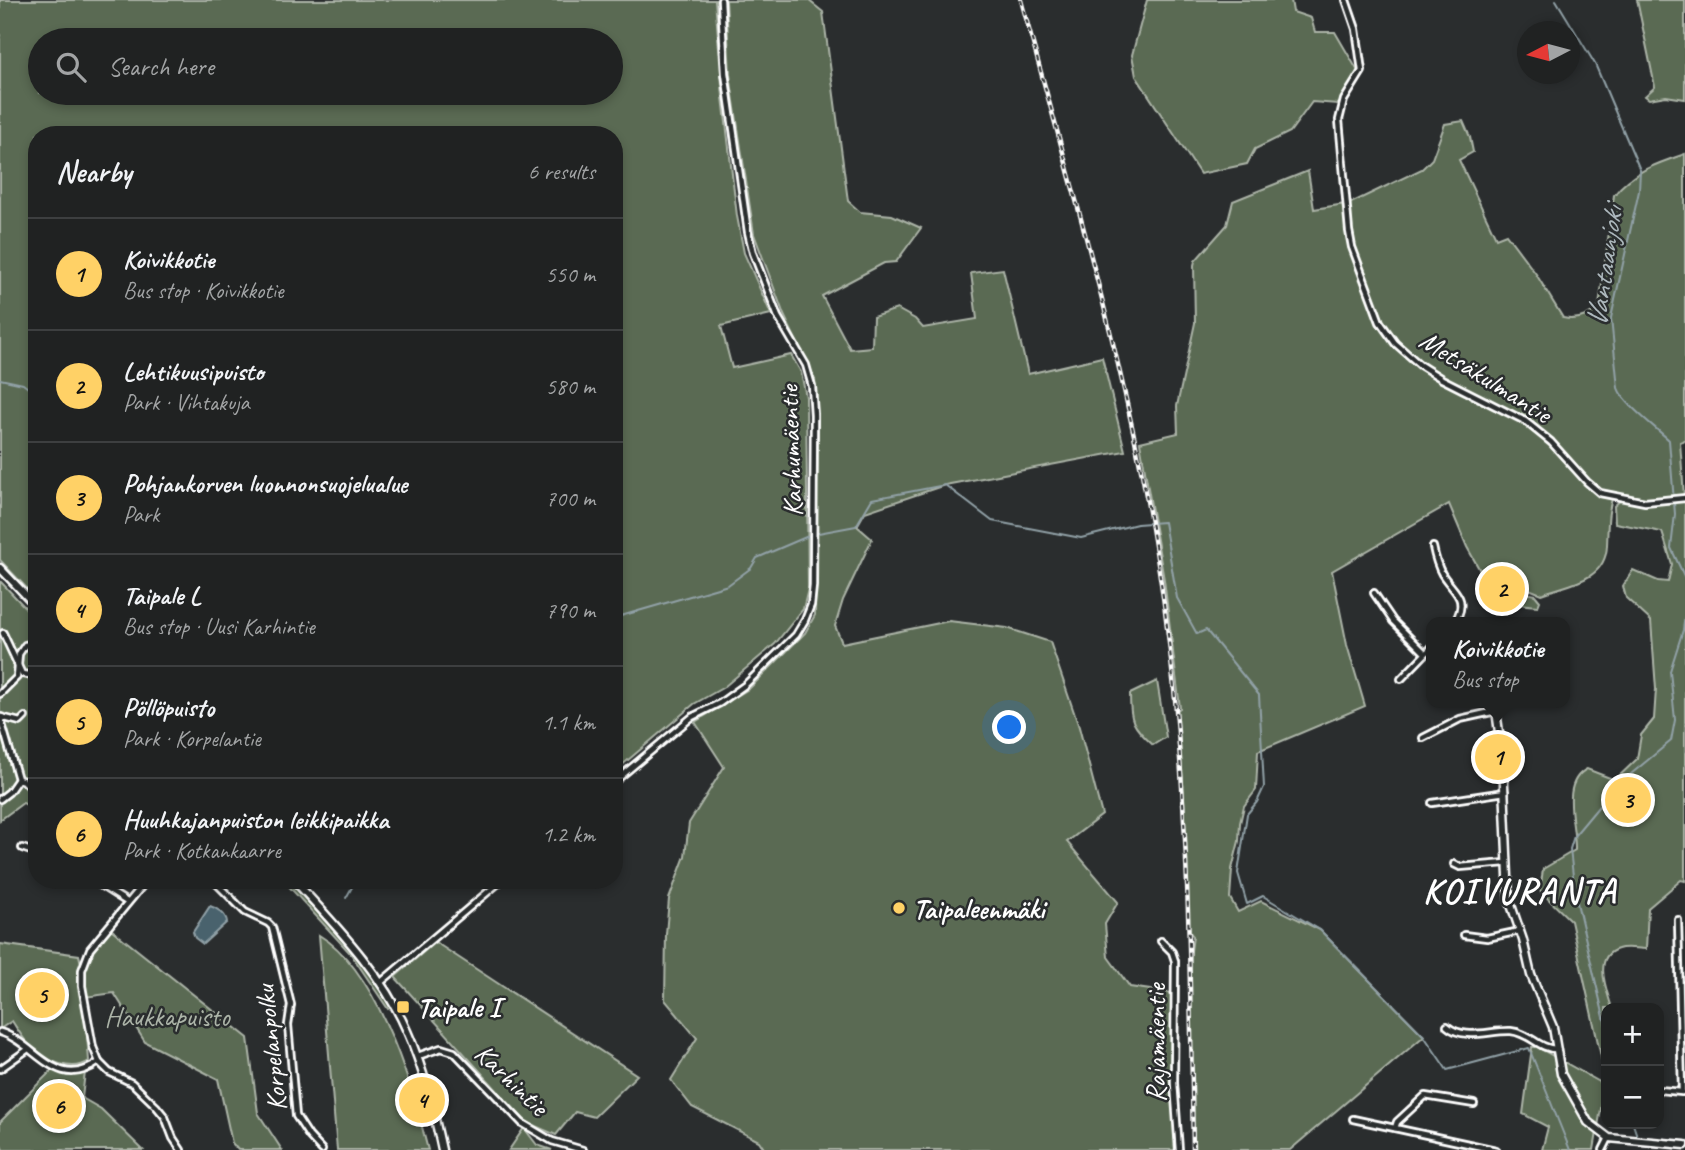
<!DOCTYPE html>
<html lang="en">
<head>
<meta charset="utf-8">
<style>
	:root { --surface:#202222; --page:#2d2f2f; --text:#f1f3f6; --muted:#a2a4a5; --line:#3d3f40; --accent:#ffd166 }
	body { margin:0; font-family:Caveat,sans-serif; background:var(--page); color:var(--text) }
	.controls { position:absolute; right:21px; bottom:21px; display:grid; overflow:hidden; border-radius:14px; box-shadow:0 4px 10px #0003 }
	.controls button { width:63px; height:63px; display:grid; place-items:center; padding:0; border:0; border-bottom:2px solid var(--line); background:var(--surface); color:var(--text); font:35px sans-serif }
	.compass { position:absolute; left:1517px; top:21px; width:63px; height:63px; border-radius:50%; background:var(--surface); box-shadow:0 4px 10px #0003; rotate:264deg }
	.you { position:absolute; left:1010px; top:728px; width:24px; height:24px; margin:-18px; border:5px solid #fff; border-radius:50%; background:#1a73e8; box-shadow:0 0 0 10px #1a73e833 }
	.badge { display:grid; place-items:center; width:46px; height:46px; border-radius:50%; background:var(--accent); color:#111; font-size:23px; font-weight:700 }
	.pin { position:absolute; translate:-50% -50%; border:4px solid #fff; box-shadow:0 2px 7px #0006 }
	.popup { position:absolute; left:1426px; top:617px; width:144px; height:91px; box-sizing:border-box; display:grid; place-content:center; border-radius:14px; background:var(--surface); filter:drop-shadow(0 2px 5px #0005); font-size:23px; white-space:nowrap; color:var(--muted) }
	.popup b { font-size:26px; color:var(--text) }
	.popup::after { content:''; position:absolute; left:50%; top:100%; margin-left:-14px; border:14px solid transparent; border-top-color:var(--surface) }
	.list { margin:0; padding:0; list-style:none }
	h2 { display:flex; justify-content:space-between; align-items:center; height:91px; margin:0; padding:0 28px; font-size:30px }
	h2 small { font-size:23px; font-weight:400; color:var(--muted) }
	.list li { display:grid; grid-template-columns:46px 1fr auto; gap:21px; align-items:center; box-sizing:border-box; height:112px; padding:0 28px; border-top:2px solid var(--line) }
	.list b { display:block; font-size:26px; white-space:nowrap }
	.list p { margin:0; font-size:23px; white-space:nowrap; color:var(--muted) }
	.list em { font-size:23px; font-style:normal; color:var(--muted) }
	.icon { flex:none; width:38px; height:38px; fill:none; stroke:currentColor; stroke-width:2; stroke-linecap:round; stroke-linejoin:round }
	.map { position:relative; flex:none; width:1685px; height:1150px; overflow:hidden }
	.search { position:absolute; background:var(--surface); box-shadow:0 4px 10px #0003; left:28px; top:28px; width:595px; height:77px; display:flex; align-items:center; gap:18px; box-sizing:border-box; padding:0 24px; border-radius:38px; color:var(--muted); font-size:26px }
	.panel { position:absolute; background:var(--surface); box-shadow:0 4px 10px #0003; left:28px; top:126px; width:595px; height:763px; border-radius:28px }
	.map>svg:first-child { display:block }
	.green { fill:#5a6a52; stroke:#acb4a8; stroke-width:2; fill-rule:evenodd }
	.water { fill:#48626d; stroke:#91a1a7; stroke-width:2 }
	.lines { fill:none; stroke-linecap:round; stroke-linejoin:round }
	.stream { stroke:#91a1a7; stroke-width:2 }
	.street-casing { stroke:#fff; stroke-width:10 }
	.secondary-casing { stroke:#fff; stroke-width:11 }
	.street { stroke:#2a2d2e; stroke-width:4.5 }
	.secondary { stroke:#2a2d2e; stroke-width:6 }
	.rail-casing { stroke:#fff; stroke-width:4.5 }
	.rail { stroke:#2a2d2e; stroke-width:2; stroke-dasharray:5; stroke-linecap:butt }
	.poi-dot { fill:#ffd166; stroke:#2a2d2e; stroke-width:2.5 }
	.labels { text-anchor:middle; stroke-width:5; stroke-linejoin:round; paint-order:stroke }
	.street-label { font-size:28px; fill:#fff; stroke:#2a2d2e }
	.poi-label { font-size:28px; font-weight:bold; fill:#fff; stroke:#2a2d2e; text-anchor:start }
	.park-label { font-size:28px; fill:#acb4a8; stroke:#2a2d2e }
	.water-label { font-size:30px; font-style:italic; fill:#adb8bd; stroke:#2a2d2e }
	.district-label { font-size:35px; font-weight:bold; letter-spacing:2px; fill:#fff; stroke:#2a2d2e }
</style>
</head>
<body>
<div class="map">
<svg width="1685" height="1150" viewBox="0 0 1685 1150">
	<rect width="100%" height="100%" fill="#2a2d2e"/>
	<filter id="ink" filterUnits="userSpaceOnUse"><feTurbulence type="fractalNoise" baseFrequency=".0143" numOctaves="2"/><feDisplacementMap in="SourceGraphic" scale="14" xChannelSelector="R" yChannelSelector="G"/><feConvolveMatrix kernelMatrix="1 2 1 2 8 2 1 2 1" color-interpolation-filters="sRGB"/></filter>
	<g filter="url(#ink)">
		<g class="green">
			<path d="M0 0H715L723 97 737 216 744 253 771 314 721 326 732 368 791 355 801 372 806 397 808 589 803 609 775 644 724 687 694 704 614 772V135H37V599L0 560ZM611 40V93H40V40Z"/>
			<path d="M726 0H808L823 12 848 201 860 212 892 215 921 228 896 262 884 263 822 296 850 349 872 347 873 317 897 309 915 319 923 328 977 319 971 273 1003 269 1028 374 1102 357 1125 451 945 485 865 512 857 526 872 539 843 600 835 626 842 643 949 621 1007 628 1050 642 1079 727 1102 815 1067 842 1118 902 1105 924 1108 957 1130 987 1172 993C1175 1046 1175 1098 1179 1150H765L759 1141 692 1107 671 1080 697 1038 665 1000 666 934 669 899 685 856 689 823 724 767 695 722 750 688 805 633 815 615 818 420 815 380 784 315 754 234 730 75Z"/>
			<path d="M1147 0H1291L1293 12 1311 18 1315 32H1335L1359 73 1356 81 1338 104 1312 102 1290 132 1255 149 1247 164 1200 174 1136 76 1132 55Z"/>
			<path d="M1637 0H1685V99L1666 96 1649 99 1645 96 1655 87Z"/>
			<path d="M1463 121 1470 137 1473 152 1459 160 1496 238 1506 234 1536 274 1563 318C1578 321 1589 317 1599 306L1614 195C1633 171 1658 163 1685 154V440L1680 442 1684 496 1645 500 1613 496C1607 512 1608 527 1607 545 1606 581 1569 584 1541 594L1517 584 1501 572 1487 583 1467 547 1449 504 1332 571 1347 645 1365 706 1258 751 1256 790 1244 806 1240 823 1239 841 1232 869 1230 898 1238 912 1261 901 1320 930 1424 1036 1290 1150H1193L1190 958 1193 936 1189 931 1184 795 1177 710 1180 708 1164 580 1140 442 1178 433 1177 406 1195 323 1194 265 1195 261 1227 225 1233 201 1308 171 1314 209 1351 203 1422 169 1432 159 1445 124Z"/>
			<path d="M1685 498V881L1681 880 1648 908 1646 949C1637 949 1626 946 1618 949 1592 956 1607 991 1612 1008H1606V1079L1571 921 1540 891 1543 869 1575 850C1576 825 1559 783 1587 769L1615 780 1637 759 1641 735 1654 719 1656 689 1651 621 1626 598 1623 586 1633 570 1658 581 1668 582 1672 564 1662 532 1615 523 1614 506 1622 499 1645 502Z"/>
			<path d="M1498 575 1516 591 1535 595 1540 601 1538 606C1517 605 1500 600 1486 585Z"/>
			<path d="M0 581 37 620V811L23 803 0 820Z"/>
			<path d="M1157 681 1166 737 1153 745C1132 726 1130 721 1130 694Z"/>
			<path d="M283 880H290C327 921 363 960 392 1007L388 1009 351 954Z"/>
			<path d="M107 926 248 1038 258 1113 282 1150H238L232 1143 218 1079 145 1042 114 993 84 997 89 1061C73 1073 46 1061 32 1048 24 1041 18 1030 12 1021L0 1029V944L79 955 82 968 90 949Z"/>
			<path d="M319 935C378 970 412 1086 428 1150H337Z"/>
			<path d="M435 942 637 1075 594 1117 575 1112 556 1135 526 1122 395 977Z"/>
			<path d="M1532 1047H1537L1605 1085 1594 1150H1542L1548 1127 1523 1114Z"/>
			<path d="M53 1069 77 1075 85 1072 82 1098 101 1109 143 1150H3L0 1143V1122Z"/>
			<path d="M524 1128 537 1145 552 1150H509Z"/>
		</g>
		<path class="water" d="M210 906C217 908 226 914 227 922L203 944 195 938 193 932Z"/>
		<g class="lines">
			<g class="stream">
				<path d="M1556 0 1595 64 1640 170 1639 191 1611 318 1618 388C1623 403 1656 428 1669 440L1675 514 1671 548 1685 578"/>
				<path d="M0 379 23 384 37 395"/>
				<path d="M614 618 728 585 751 568 757 558 813 534 856 526 872 499 945 485 992 521 1081 538 1137 524 1164 522 1177 598 1197 634 1206 630 1259 695 1264 787 1257 802 1247 814 1238 873 1247 904 1263 896 1320 930 1424 1036 1447 1070 1529 1048 1570 1150"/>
				<path d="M346 898 356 880"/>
				<path d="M1606 1026 1575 894 1570 849 1574 836 1614 788 1671 741 1675 720 1670 671 1683 630 1685 615"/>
				<path d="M1633 1124 1637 1136"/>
			</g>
			<defs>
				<g id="street">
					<path d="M1346 0 1356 29 1362 71 1344 100 1339 120 1349 231 1352 247 1380 322 1395 343 1420 365 1442 379 1525 421 1551 442 1587 482 1600 493 1645 502 1685 498"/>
					<path d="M1433 547C1435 557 1437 565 1442 574 1454 593 1469 597 1455 622"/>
					<path d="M1374 593 1393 621 1425 653"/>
					<path d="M3 633 22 674 37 676"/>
					<path d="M1401 679 1432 647"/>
					<path d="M0 694 17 677 19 654 25 645 37 643"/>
					<path d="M0 717 18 779"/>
					<path d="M1 717 20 722 25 717"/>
					<path d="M1423 738 1460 719 1496 711"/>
					<path d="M614 782 692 717 720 703 745 685 796 635 805 620 811 605 813 586 814 415 812 386 806 365 778 317 753 253 748 232 725 73 721 0"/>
					<path d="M0 799 9 792 18 779 24 781 37 793"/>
					<path d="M1432 803 1505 792"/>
					<path d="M22 848 37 853"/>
					<path d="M1454 864 1460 867 1506 863"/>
					<path d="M92 880 127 902"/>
					<path d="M147 880 90 949 82 970V986L93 1047 99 1062 109 1072 132 1083 156 1106 165 1117 173 1138 181 1150"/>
					<path d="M213 880 245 912 268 923 272 927 291 1005 288 1025 296 1116 309 1136 322 1150"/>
					<path d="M1678 920 1682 1092"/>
					<path d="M1464 935 1487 938 1520 931"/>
					<path d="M1161 941 1172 952 1175 961 1174 1083 1179 1150"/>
					<path d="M380 983 502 880"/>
					<path d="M1447 1026C1464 1041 1490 1030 1511 1031 1530 1033 1539 1049 1556 1049"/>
					<path d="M0 1032C36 1043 56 1093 99 1062"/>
					<path d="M418 1056 441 1048 454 1052 522 1123 552 1141 583 1150"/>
					<path d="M0 1069 27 1050"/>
					<path d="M1659 1090 1682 1092"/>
					<path d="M1353 1119 1496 1150"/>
					<path d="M1395 1128 1397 1122 1425 1096 1474 1104"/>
					<path d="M1603 1150 1609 1138"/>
				</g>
				<g id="secondary">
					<path d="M0 568 37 607"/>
					<path d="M1495 703 1503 762 1509 899 1523 940 1531 975 1553 1027 1561 1074 1588 1122 1609 1138 1685 1145"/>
					<path d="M294 880C336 926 382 973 407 1031 424 1069 433 1109 442 1150"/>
				</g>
			</defs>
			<use href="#street" class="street-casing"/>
			<use href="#secondary" class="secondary-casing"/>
			<use href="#street" class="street"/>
			<use href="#secondary" class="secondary"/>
			<defs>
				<path id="rail" d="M1021 0C1076 201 1137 404 1165 611 1189 790 1190 970 1193 1150"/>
			</defs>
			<use href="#rail" class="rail-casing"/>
			<use href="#rail" class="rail"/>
		</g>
	</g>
	<g class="poi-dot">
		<circle cx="899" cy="908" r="7"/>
		<rect x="396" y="1000" width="14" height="14" rx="3.5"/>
	</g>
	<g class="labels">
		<g class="street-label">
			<text transform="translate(1486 376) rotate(32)" y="10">Metsäkulmantie</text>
			<text transform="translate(790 451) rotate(-92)" y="10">Karhumäentie</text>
			<text transform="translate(1155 1043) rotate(-90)" y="10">Rajamäentie</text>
			<text transform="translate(270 1048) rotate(-96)" y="10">Korpelanpolku</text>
			<text transform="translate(512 1079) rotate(44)" y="10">Karhintie</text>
		</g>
		<g class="poi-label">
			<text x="913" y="918">Taipaleenmäki</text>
			<text x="417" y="1017">Taipale I</text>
		</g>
		<g class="park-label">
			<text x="167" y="1026">Haukkapuisto</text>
		</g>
		<g class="water-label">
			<text transform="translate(1604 267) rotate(-82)" y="10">Vantaanjoki</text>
		</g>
		<g class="district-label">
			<text x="1520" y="903">KOIVURANTA</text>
		</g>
	</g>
</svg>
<div class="controls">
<button>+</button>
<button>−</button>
</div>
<svg class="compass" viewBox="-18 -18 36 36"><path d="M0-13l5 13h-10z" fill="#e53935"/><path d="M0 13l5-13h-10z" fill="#a2a4a5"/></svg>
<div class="you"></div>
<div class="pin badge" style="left:1498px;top:757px">1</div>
<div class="popup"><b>Koivikkotie</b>Bus stop</div>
<div class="pin badge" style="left:1502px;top:589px">2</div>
<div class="pin badge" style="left:1628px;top:800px">3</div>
<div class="pin badge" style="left:422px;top:1100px">4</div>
<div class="pin badge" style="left:42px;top:995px">5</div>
<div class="pin badge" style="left:59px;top:1106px">6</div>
<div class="search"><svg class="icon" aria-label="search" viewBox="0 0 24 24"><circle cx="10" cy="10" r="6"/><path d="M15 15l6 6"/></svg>Search here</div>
<section class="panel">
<h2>Nearby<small>6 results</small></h2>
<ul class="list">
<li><span class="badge">1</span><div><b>Koivikkotie</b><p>Bus stop · Koivikkotie</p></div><em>550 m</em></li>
<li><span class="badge">2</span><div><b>Lehtikuusipuisto</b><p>Park · Vihtakuja</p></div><em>580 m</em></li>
<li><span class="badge">3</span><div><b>Pohjankorven luonnonsuojelualue</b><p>Park</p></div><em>700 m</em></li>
<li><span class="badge">4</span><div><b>Taipale L</b><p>Bus stop · Uusi Karhintie</p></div><em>790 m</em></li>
<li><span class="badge">5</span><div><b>Pöllöpuisto</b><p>Park · Korpelantie</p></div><em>1.1 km</em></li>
<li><span class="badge">6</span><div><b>Huuhkajanpuiston leikkipaikka</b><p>Park · Kotkankaarre</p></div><em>1.2 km</em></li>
</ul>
</section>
</div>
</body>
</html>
